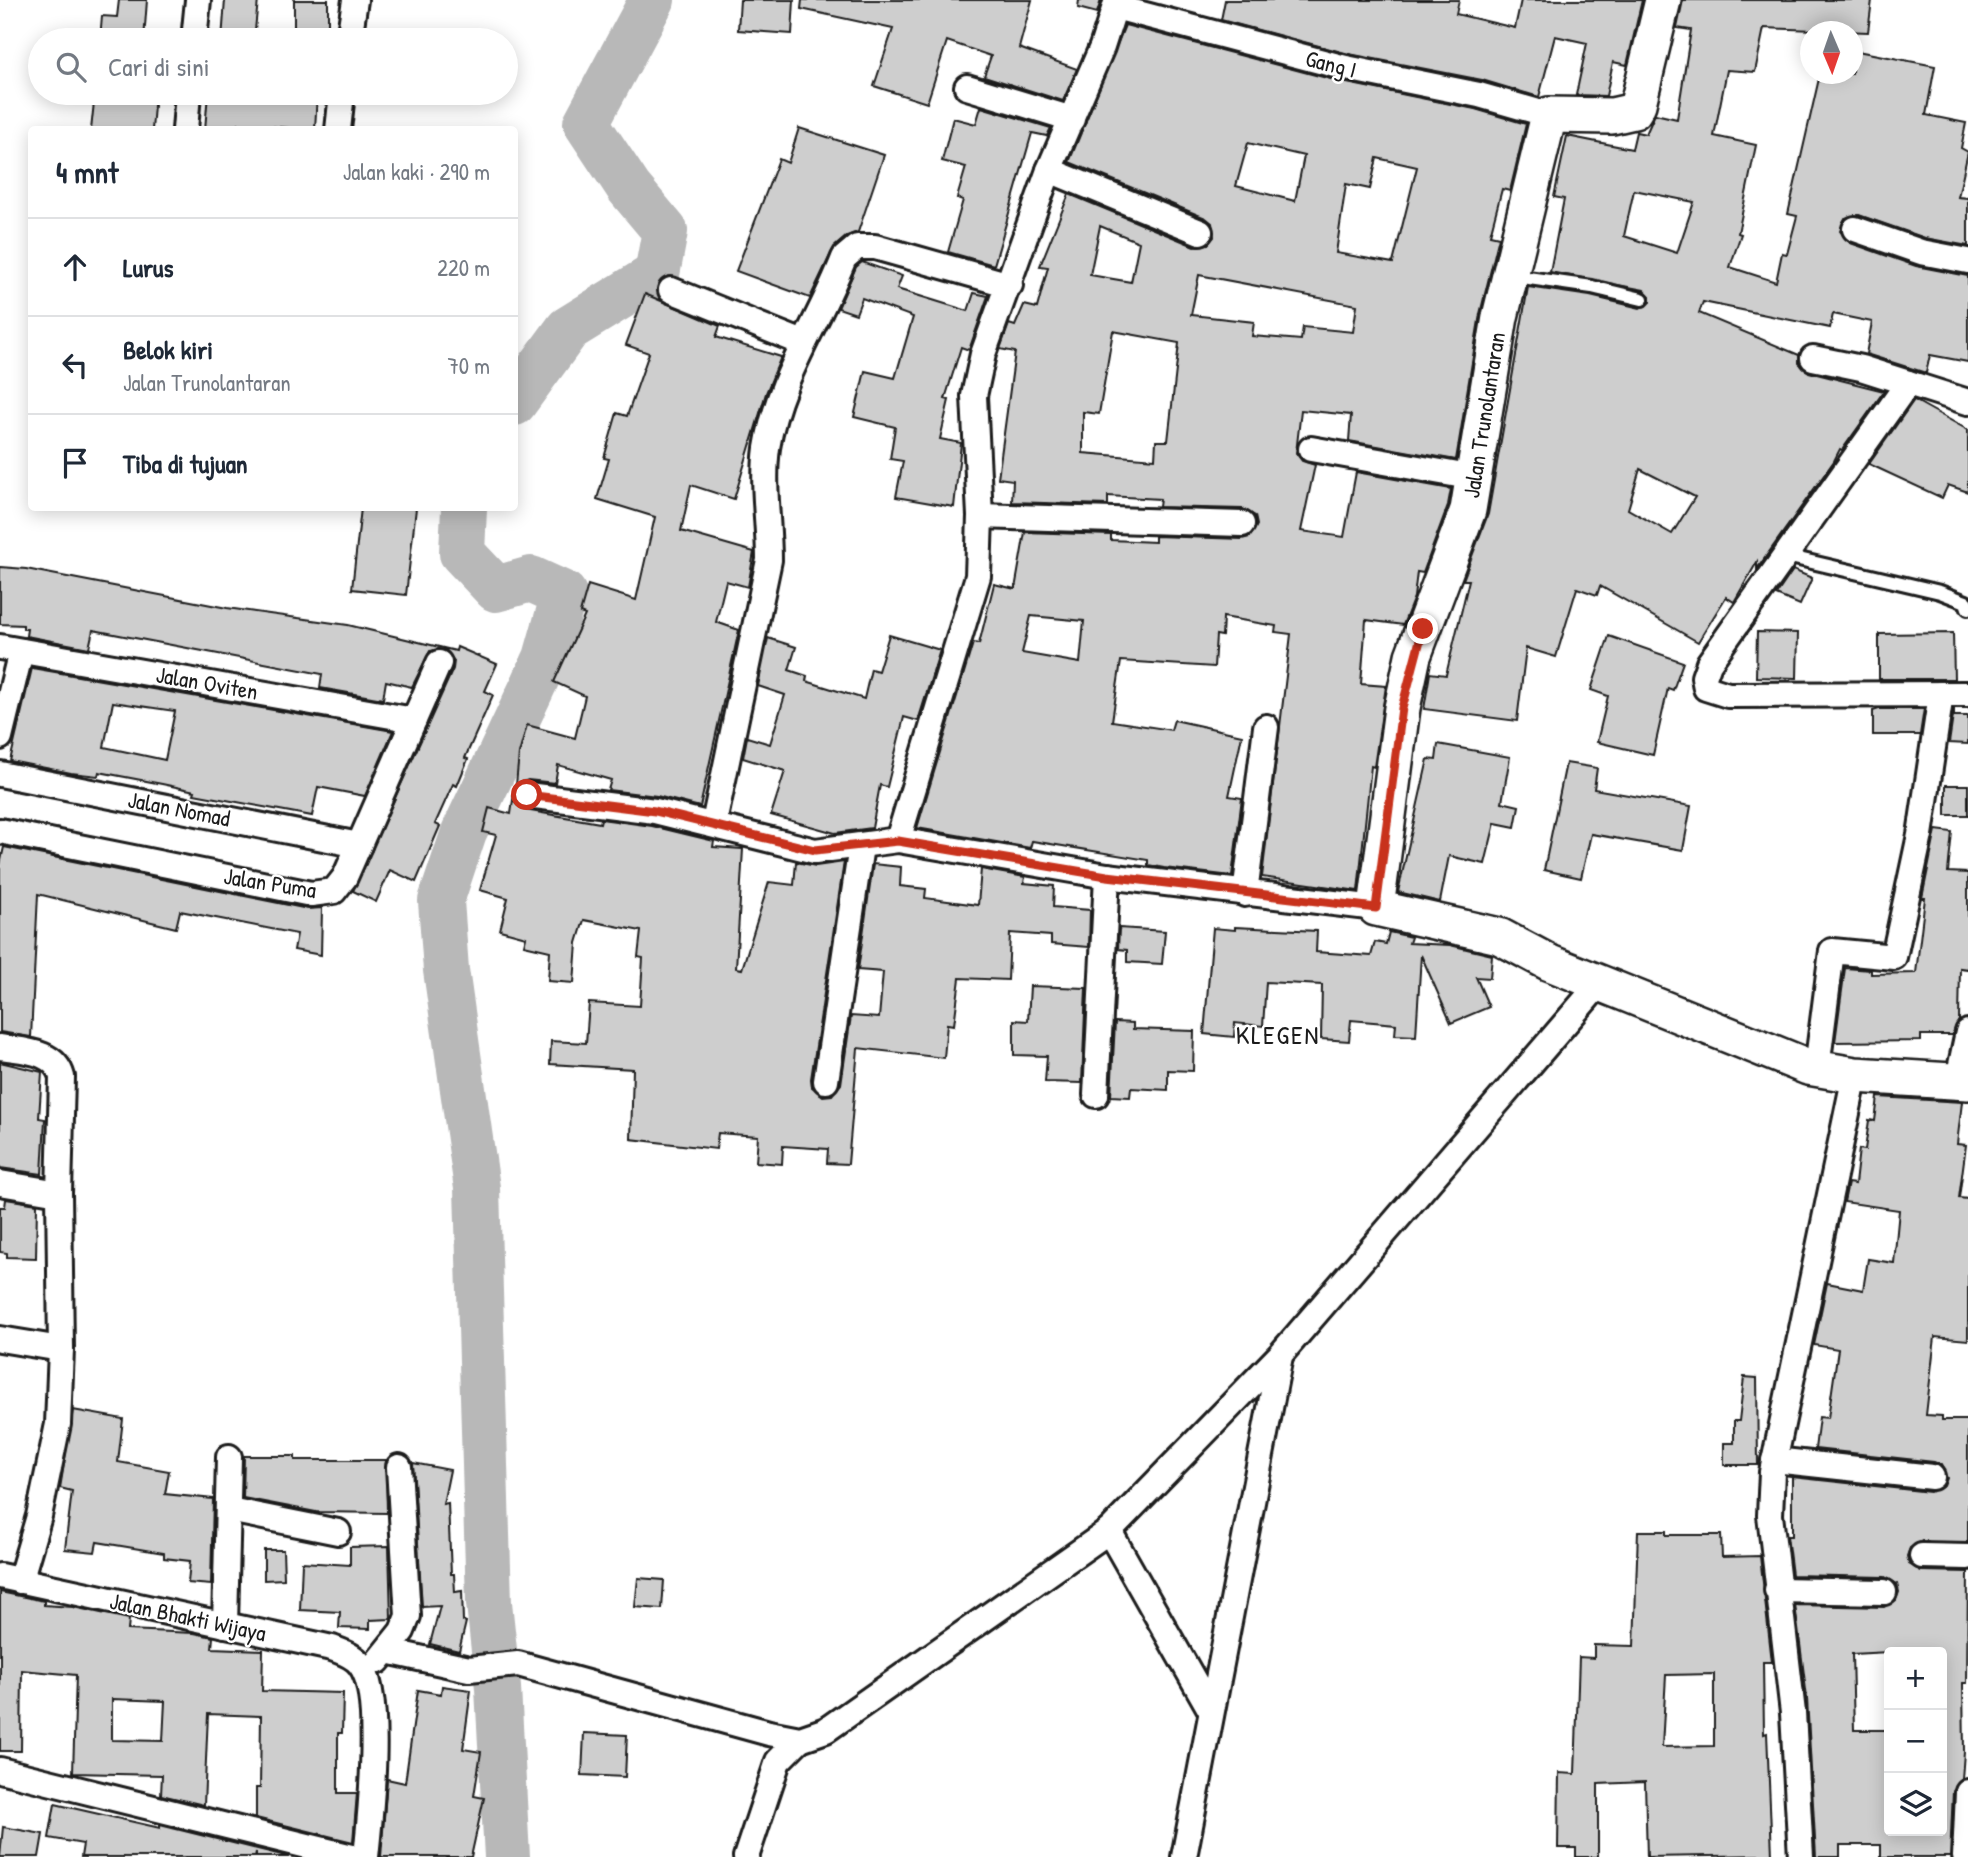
<!DOCTYPE html>
<html lang="id">
<head>
<meta charset="utf-8">
<style>
	:root { --surface:#fff; --page:#f2f2f3; --text:#1f2937; --muted:#747a83; --line:#e0e1e3 }
	body { margin:0; font-family:"Patrick Hand",sans-serif; background:var(--page); color:var(--text) }
	.controls { position:absolute; right:21px; bottom:21px; display:grid; overflow:hidden; border-radius:7px; box-shadow:0 4px 18px #0003 }
	.controls button { width:63px; height:63px; display:grid; place-items:center; padding:0; border:0; border-bottom:2px solid var(--line); background:var(--surface); color:var(--text); font:35px sans-serif }
	.compass { position:absolute; left:1800px; top:21px; width:63px; height:63px; border-radius:50%; background:var(--surface); box-shadow:0 4px 18px #0003; rotate:178deg }
	.stop { position:absolute; width:21px; height:21px; margin:-16px; border:5px solid #c8321e; border-radius:50%; background:#fff }
	.stop.end { background:#c8321e; border-color:#fff; box-shadow:0 2px 7px #0008 }
	.list { margin:0; padding:0; list-style:none }
	h2 { display:flex; justify-content:space-between; align-items:center; height:91px; margin:0; padding:0 28px; font-size:30px }
	h2 small { font-size:23px; font-weight:400; color:var(--muted) }
	.list li { display:grid; grid-template-columns:46px 1fr auto; gap:21px; align-items:center; box-sizing:border-box; height:98px; padding:0 28px; border-top:2px solid var(--line) }
	.list b { display:block; font-size:26px; white-space:nowrap }
	.list p { margin:0; font-size:23px; white-space:nowrap; color:var(--muted) }
	.list em { font-size:23px; font-style:normal; color:var(--muted) }
	.icon { flex:none; width:38px; height:38px; fill:none; stroke:currentColor; stroke-width:2; stroke-linecap:round; stroke-linejoin:round }
	.map { position:relative; flex:none; width:1968px; height:1857px; overflow:hidden }
	.search { position:absolute; background:var(--surface); box-shadow:0 4px 18px #0003; left:28px; top:28px; width:490px; height:77px; display:flex; align-items:center; gap:18px; box-sizing:border-box; padding:0 24px; border-radius:38px; color:var(--muted); font-size:26px }
	.panel { position:absolute; background:var(--surface); box-shadow:0 4px 18px #0003; left:28px; top:126px; width:490px; height:385px; border-radius:7px }
	.map>svg:first-child { display:block }
	.lines { fill:none; stroke-linecap:round; stroke-linejoin:round }
	.river { stroke:#b8b8b8; stroke-width:46 }
	.building { fill:#cecece; stroke:#1c1c1c; stroke-width:2; fill-rule:evenodd }
	.lane-casing { stroke:#1c1c1c; stroke-width:18 }
	.street-casing { stroke:#1c1c1c; stroke-width:30 }
	.secondary-casing { stroke:#1c1c1c; stroke-width:40 }
	.lane { stroke:#fff; stroke-width:12 }
	.street { stroke:#fff; stroke-width:24 }
	.secondary { stroke:#fff; stroke-width:35 }
	.route { stroke:#c8321e; stroke-width:9 }
	.labels { text-anchor:middle; stroke-width:5; stroke-linejoin:round; paint-order:stroke }
	.street-label { font-size:23px; fill:#1c1c1c; stroke:#fff }
	.quarter-label { font-size:26px; letter-spacing:2px; fill:#1c1c1c; stroke:#fff }
</style>
</head>
<body>
<div class="map">
<svg width="1968" height="1857" viewBox="0 0 1968 1857">
	<rect width="100%" height="100%" fill="#fff"/>
	<filter id="ink" filterUnits="userSpaceOnUse"><feTurbulence type="fractalNoise" baseFrequency=".0143" numOctaves="2"/><feDisplacementMap in="SourceGraphic" scale="14" xChannelSelector="R" yChannelSelector="G"/><feConvolveMatrix kernelMatrix="1 2 1 2 8 2 1 2 1" color-interpolation-filters="sRGB"/></filter>
	<g filter="url(#ink)">
		<g class="lines">
			<g class="river">
				<path d="M514 403 568 329 657 274 665 231 629 188 586 123 652 0"/>
				<path d="M464 508 462 553 496 589 531 579 564 594 546 658 464 832 441 901 446 970 477 1188 489 1603 498 1688 507 1857"/>
			</g>
		</g>
		<g class="building">
			<path d="M119 0H147L144 40H100L102 16 117 17Z"/>
			<path d="M225 0H258L254 40H222Z"/>
			<rect x="294" y="0" width="34" height="33"/>
			<path d="M740 0H794L792 34 738 30Z"/>
			<path d="M802 0H1032L1019 48 1077 69 1063 101 984 76 991 56 947 41 927 103 874 86 893 29 801 9Z"/>
			<path d="M1079 0H1101L1097 13 1078 8Z"/>
			<path d="M1225 0H1459L1456 14 1515 28 1521 0H1642L1627 65 1613 62 1606 96 1576 95 1587 43 1555 36 1539 97 1482 80 1349 54 1221 20Z"/>
			<path d="M1683 0H1872L1868 32 1764 28 1755 72 1727 70 1714 136 1756 145 1738 233 1741 234 1730 267 1776 282 1782 253 1787 254 1797 216 1788 214 1820 74H1852V50L1935 66 1926 115 1966 123 1961 148 1968 152 1958 197 1968 198V246L1925 238 1859 215 1845 218 1840 231 1850 243 1916 266 1968 276V362L1930 355 1926 373 1866 354 1872 322 1833 314 1830 328 1703 302 1699 313 1799 355V363L1809 372 1884 391 1842 450 1840 449 1834 461 1757 569V562L1734 602 1726 597 1698 642 1600 586 1597 595 1577 588 1556 657 1526 648 1517 721 1424 709 1430 673 1446 675 1469 580H1463L1488 514 1528 287 1590 296 1640 308 1650 302V296L1644 290 1550 272 1564 199 1554 197 1567 136 1632 149 1636 132 1646 134 1655 114 1677 119 1691 30 1677 28ZM1634 190 1694 202 1677 253 1624 236ZM1640 469 1695 497 1672 534 1628 509Z"/>
			<path d="M1125 25 1342 82 1475 109 1526 124 1510 191 1502 189 1490 235 1499 237 1480 314 1456 460 1349 441 1351 415 1301 410 1296 453 1302 461 1315 465 1301 531 1344 537 1356 472 1451 489 1448 505 1423 573 1417 572 1414 597 1403 625 1366 620 1361 684 1386 686 1374 767 1371 766 1358 891 1262 877 1291 634 1275 632 1276 626 1223 617 1222 636 1216 635 1214 667 1121 661 1112 721 1171 730 1174 720 1242 735 1229 796 1242 798 1232 876 1164 868 1148 865V860L1032 841 1030 848 917 828 973 643 979 644 994 584 1015 589 1025 532 1111 535V540L1155 542V536L1242 539 1250 537 1257 525 1255 516 1243 509 1159 507 1160 499 1108 496V505L1012 502 1013 480 998 478 1015 352 1000 349 1009 324 1015 326 1024 305 1037 308 1048 267 1040 266 1069 194 1194 246 1208 244 1214 237 1212 223 1206 218 1069 162ZM1248 143 1304 156 1295 201 1236 186ZM1377 158 1417 167 1393 263 1336 253 1346 184 1370 189ZM1100 226 1139 242 1131 282 1090 275ZM1199 275 1357 305 1353 332 1303 327 1301 340 1252 336 1254 322 1191 315ZM1113 331 1179 343 1168 441H1156L1155 459 1083 453V412L1099 414ZM1031 616 1084 621 1080 663 1022 653Z"/>
			<path d="M95 93H155L152 130H91Z"/>
			<path d="M208 93H317L315 130 239 124 238 130H205Z"/>
			<path d="M981 107 1051 128 1047 136 1032 133 994 265 948 252 963 200 957 198 966 167 942 161 953 118 976 124Z"/>
			<path d="M799 128 884 155 858 232 847 236 834 247 810 298 736 271 779 159 788 163Z"/>
			<path d="M862 262 902 276 897 289 968 311 974 293 988 296 969 350 961 347 945 399 949 400 940 439 961 443 954 507 896 497 903 461 890 459 895 427 854 417 865 371 895 378 913 317 862 298 856 314 838 308 856 267Z"/>
			<path d="M645 294 720 326 716 337 781 357 766 393 734 499 691 485 681 531 754 552 748 587 726 581 716 622 739 630 700 807 657 796 608 790 611 780 558 765 555 783 528 780 516 785 519 754 527 725 575 738 585 696 554 682 585 615 580 613 588 585 636 600 655 517 597 499 609 459 604 458 617 413 627 416 649 353 626 345Z"/>
			<path d="M1914 400 1968 430V492L1948 485 1942 498 1869 464Z"/>
			<path d="M361 508H416L406 595 352 589Z"/>
			<path d="M0 567 26 569 227 608 348 625 456 651 457 647 497 664 485 691 493 695 465 758 468 759 457 786 453 784 435 824 440 826 416 882 390 870 376 902 353 891 453 669 454 661 446 650 430 651 412 687 386 681 383 699 320 688 322 674 93 630 89 648 26 636 27 629H23V625L0 624Z"/>
			<path d="M1793 570 1812 578 1800 605 1776 595Z"/>
			<path d="M1757 632 1798 633 1797 678 1756 677Z"/>
			<path d="M1953 633 1954 679H1879V634Z"/>
			<path d="M889 635 940 650 918 721 904 717 887 787 880 785 872 828 835 833 771 815 785 771 743 758 747 737 770 744 785 695 758 686 768 638 796 647 789 670 807 676 806 681 864 699 871 669 878 671Z"/>
			<path d="M1609 636 1683 662 1673 690 1668 688 1653 755 1597 742 1608 696 1591 690Z"/>
			<path d="M32 668 393 731 365 796 318 787 312 816 194 794 195 791 162 784 99 772 98 776 71 773 10 761ZM113 702 175 711 165 760 104 747Z"/>
			<path d="M1879 709H1924L1920 735H1873V711Z"/>
			<path d="M1954 709V716H1968V744L1949 743Z"/>
			<path d="M1438 744 1510 757 1502 802 1519 806 1515 827 1495 823 1485 864 1449 856 1440 902 1398 892 1428 759 1436 760Z"/>
			<path d="M1566 763 1597 768 1594 789 1691 806 1683 850 1591 834 1581 878 1544 870Z"/>
			<rect x="1946" y="785" width="22" height="30"/>
			<path d="M513 800 525 810 600 823 601 819 652 826 714 841 713 847 743 849 736 968 742 969 769 882 794 885 796 862 816 866 844 862 811 1079 812 1087 823 1096 832 1095 841 1084 851 1016 879 1018 883 972 858 970 873 864 901 867 900 886 926 889 925 898 978 905 981 869 1025 877 1024 883 1054 886 1053 907 1090 910 1089 947 1051 944V936L1010 933 1008 980 960 978 954 1025 947 1024 944 1058 858 1048 848 1164 827 1163 828 1149 783 1146 782 1164 756 1162 758 1136 718 1133 716 1149 631 1139 633 1069 550 1064 551 1041 586 1043 589 1003 640 1006 643 958 638 957 641 931 584 920 577 943 574 983 548 981 550 951 524 945 526 937 500 930 508 898 480 890 496 835 483 832 489 808 511 814Z"/>
			<path d="M1936 830 1952 832 1948 872 1968 873V969L1960 968 1959 1020 1952 1035H1921V1041L1835 1042 1845 968 1871 970V974L1916 973 1925 898H1922Z"/>
			<path d="M4 847 308 909 322 908 321 955 294 950 297 934 180 911 176 928 38 894 31 1037 0 1032V865Z"/>
			<path d="M1235 927 1317 931 1316 952 1371 956 1375 942 1386 944 1389 932 1411 937 1409 943 1450 945 1492 955 1490 978 1476 977 1489 1007 1451 1023 1421 955 1416 1036 1395 1035 1396 1024 1351 1020 1349 1041 1321 1039 1322 985 1266 982 1263 1026 1235 1023 1234 1037 1204 1034 1213 928 1235 930Z"/>
			<path d="M1119 928 1165 931 1162 964 1127 962V950L1118 949Z"/>
			<path d="M1030 986 1086 988 1082 1083 1045 1082 1047 1056 1014 1055V1020L1028 1021Z"/>
			<path d="M1115 1022 1133 1023V1029L1194 1031 1193 1071 1168 1070V1090L1131 1088 1130 1097 1111 1096Z"/>
			<path d="M0 1062 42 1072 39 1118 45 1119 42 1174 0 1168Z"/>
			<path d="M1878 1097 1962 1102 1957 1144 1966 1145 1959 1198 1968 1199V1340L1935 1337 1926 1415 1942 1416V1420H1968V1542L1922 1541 1910 1548 1907 1556 1909 1564 1921 1571 1968 1572 1967 1683H1963L1964 1752 1962 1779 1953 1791 1950 1857H1881V1845H1840V1857H1816L1807 1698 1795 1605 1884 1607 1896 1600 1899 1592 1897 1584 1885 1577 1792 1575 1787 1536H1792V1477L1930 1492 1944 1486 1947 1478 1941 1465 1934 1462 1815 1449 1819 1417 1828 1418 1838 1349 1814 1345 1827 1283 1863 1290 1868 1259 1894 1263 1899 1210 1844 1202 1848 1183 1855 1184 1859 1149 1865 1150 1869 1120 1875 1121ZM1889 1652H1942V1831H1889V1730H1854L1852 1654Z"/>
			<path d="M6 1199 37 1204 36 1258 7 1257V1253L0 1252V1207H5Z"/>
			<path d="M1744 1377 1757 1378 1758 1465H1724V1443H1734V1421H1739Z"/>
			<path d="M73 1410 123 1419 118 1462 169 1471 165 1494 213 1499 211 1585 188 1583 190 1561 164 1558V1553L97 1542 95 1552 65 1549 72 1491 60 1488Z"/>
			<path d="M244 1456H295V1460H386L387 1513 316 1512 243 1498Z"/>
			<path d="M413 1463 450 1470 443 1504 448 1503 451 1574H454L455 1592 462 1591 463 1621 466 1622 459 1651 430 1644 440 1606 422 1607Z"/>
			<path d="M1638 1531H1666V1535H1721L1722 1557 1760 1556 1772 1662H1763L1764 1734 1767 1733 1772 1855 1647 1857 1645 1782 1598 1784V1857H1576V1848H1558L1559 1773 1575 1774 1579 1657 1594 1658V1645L1634 1646ZM1714 1674V1746L1662 1747 1666 1675Z"/>
			<path d="M389 1546 391 1619 370 1620V1629L339 1628 340 1612 300 1610 302 1562 350 1565V1547Z"/>
			<path d="M264 1550H283L284 1579 264 1580Z"/>
			<path d="M638 1578 664 1580 662 1609 635 1607Z"/>
			<path d="M0 1592 44 1601V1605L73 1607 129 1619 128 1630 194 1633 213 1637 212 1648 263 1650 262 1691 343 1693 342 1733H338V1793H357L353 1842 256 1818V1788H260L261 1716 208 1714 204 1805 161 1795 162 1775 73 1773 76 1675 22 1670 21 1751H0ZM112 1699 165 1701 163 1741 112 1740Z"/>
			<path d="M442 1686 471 1690 463 1749 481 1752 474 1796 484 1798 471 1857H381L387 1779 405 1783 418 1690 441 1694Z"/>
			<path d="M584 1733 627 1735 625 1777 582 1775Z"/>
			<path d="M55 1804 160 1828V1825L290 1857H256V1852L255 1857H81L83 1844 49 1838Z"/>
			<path d="M3 1827 43 1834 39 1857H0Z"/>
		</g>
		<g class="lines">
			<defs>
				<g id="lane">
					<path d="M1514 276 1592 287 1642 299"/>
					<path d="M1786 556 1940 592 1966 602 1968 608"/>
				</g>
				<g id="street">
					<path d="M1115 7 1346 68 1479 95 1549 115"/>
					<path d="M194 40 198 0"/>
					<path d="M349 40 355 0"/>
					<path d="M967 87 1072 119"/>
					<path d="M185 130 188 93"/>
					<path d="M338 130 342 93"/>
					<path d="M1049 170 1200 232"/>
					<path d="M1855 229 1921 252 1968 261"/>
					<path d="M671 290 803 343"/>
					<path d="M1813 358 1861 368 1968 402"/>
					<path d="M1908 383 1709 663 1704 677 1706 688 1728 695 1968 694"/>
					<path d="M1311 449 1475 478"/>
					<path d="M980 516 1242 524"/>
					<path d="M0 647 414 720"/>
					<path d="M0 737 21 651"/>
					<path d="M0 774 359 845"/>
					<path d="M527 795 655 811 815 851 898 840 1107 876 1376 908"/>
					<path d="M714 823 769 560C769 523 762 485 767 448 778 378 819 323 844 258L857 247H875L1010 285"/>
					<path d="M0 831 311 894 334 891 345 877 439 663"/>
					<path d="M898 840 978 576 980 516 974 396 983 354 1049 170 1102 47 1117 0"/>
					<path d="M1245 894 1266 727"/>
					<path d="M0 1047C23 1051 55 1050 62 1077L59 1193 61 1349 58 1424 39 1516 20 1581"/>
					<path d="M1817 1068 1832 951 1894 957 1920 835 1941 694"/>
					<path d="M1958 1079 1968 1032"/>
					<path d="M826 1081 861 846"/>
					<path d="M1096 1095 1107 876"/>
					<path d="M0 1183 59 1193"/>
					<path d="M0 1339 61 1349"/>
					<path d="M1774 1460 1932 1477"/>
					<path d="M229 1510 338 1532"/>
					<path d="M1109 1531 1210 1709"/>
					<path d="M1922 1556 1968 1557"/>
					<path d="M0 1576 332 1648C342 1652 353 1655 360 1664 384 1694 370 1817 366 1857"/>
					<path d="M1777 1590 1884 1592"/>
					<path d="M225 1625 229 1457"/>
					<path d="M387 1651 469 1669 518 1664 769 1733 800 1739 826 1730 1109 1531 1280 1355 1600 983"/>
					<path d="M378 1661 402 1631 408 1616 399 1467"/>
					<path d="M0 1770 352 1857"/>
					<path d="M746 1857 778 1761 800 1739"/>
					<path d="M1184 1857 1280 1356"/>
					<path d="M1801 1857 1793 1713 1770 1515 1772 1472 1855 1075"/>
					<path d="M1965 1857 1968 1792"/>
				</g>
				<path id="secondary" d="M1663 0 1638 104 1634 111 1612 116 1549 115 1500 317 1468 510 1413 656 1402 708 1376 908 1499 936 1550 963 1808 1067 1855 1075 1968 1082"/>
			</defs>
			<use href="#lane" class="lane-casing"/>
			<use href="#street" class="street-casing"/>
			<use href="#secondary" class="secondary-casing"/>
			<use href="#lane" class="lane"/>
			<use href="#street" class="street"/>
			<use href="#secondary" class="secondary"/>
		</g>
	</g>
	<g class="lines" filter="url(#ink)">
		<path class="route" d="M527 795 655 811 815 850 898 841 1107 876 1376 908 1402 708 1423 629"/>
	</g>
	<g class="labels">
		<g class="street-label">
			<text transform="translate(1331 64) rotate(14)" y="8">Gang I</text>
			<text transform="translate(1484 415) rotate(-81)" y="8">Jalan Trunolantaran</text>
			<text transform="translate(207 683) rotate(10)" y="8">Jalan Oviten</text>
			<text transform="translate(179 809) rotate(11)" y="8">Jalan Nomad</text>
			<text transform="translate(270 883) rotate(9)" y="8">Jalan Puma</text>
			<text transform="translate(188 1617) rotate(12)" y="8">Jalan Bhakti Wijaya</text>
		</g>
		<g class="quarter-label">
			<text x="1278" y="1044">KLEGEN</text>
		</g>
	</g>
</svg>
<div class="controls">
<button>+</button>
<button>−</button>
<button><svg class="icon" aria-label="layers" viewBox="0 0 24 24"><path d="M12 4l9 5-9 5-9-5zM3 14l9 5 9-5"/></svg></button>
</div>
<svg class="compass" viewBox="-18 -18 36 36"><path d="M0-13l5 13h-10z" fill="#e53935"/><path d="M0 13l5-13h-10z" fill="#747a83"/></svg>
<div class="stop" style="left:527px;top:795px"></div>
<div class="stop end" style="left:1423px;top:629px"></div>
<div class="search"><svg class="icon" aria-label="search" viewBox="0 0 24 24"><circle cx="10" cy="10" r="6"/><path d="M15 15l6 6"/></svg>Cari di sini</div>
<section class="panel">
<h2>4 mnt<small>Jalan kaki · 290 m</small></h2>
<ul class="list">
<li><svg class="icon" aria-label="ahead" viewBox="0 0 24 24"><path d="M12 20V5M6 11l6-6 6 6"/></svg><div><b>Lurus</b></div><em>220 m</em></li>
<li><svg class="icon" aria-label="left" viewBox="0 0 24 24"><path d="M17 20v-9H6M10 6l-5 5 5 5"/></svg><div><b>Belok kiri</b><p>Jalan Trunolantaran</p></div><em>70 m</em></li>
<li><svg class="icon" aria-label="arrive" viewBox="0 0 24 24"><path d="M6 21V4h12l-3 4 3 4H6"/></svg><div><b>Tiba di tujuan</b></div></li>
</ul>
</section>
</div>
</body>
</html>
